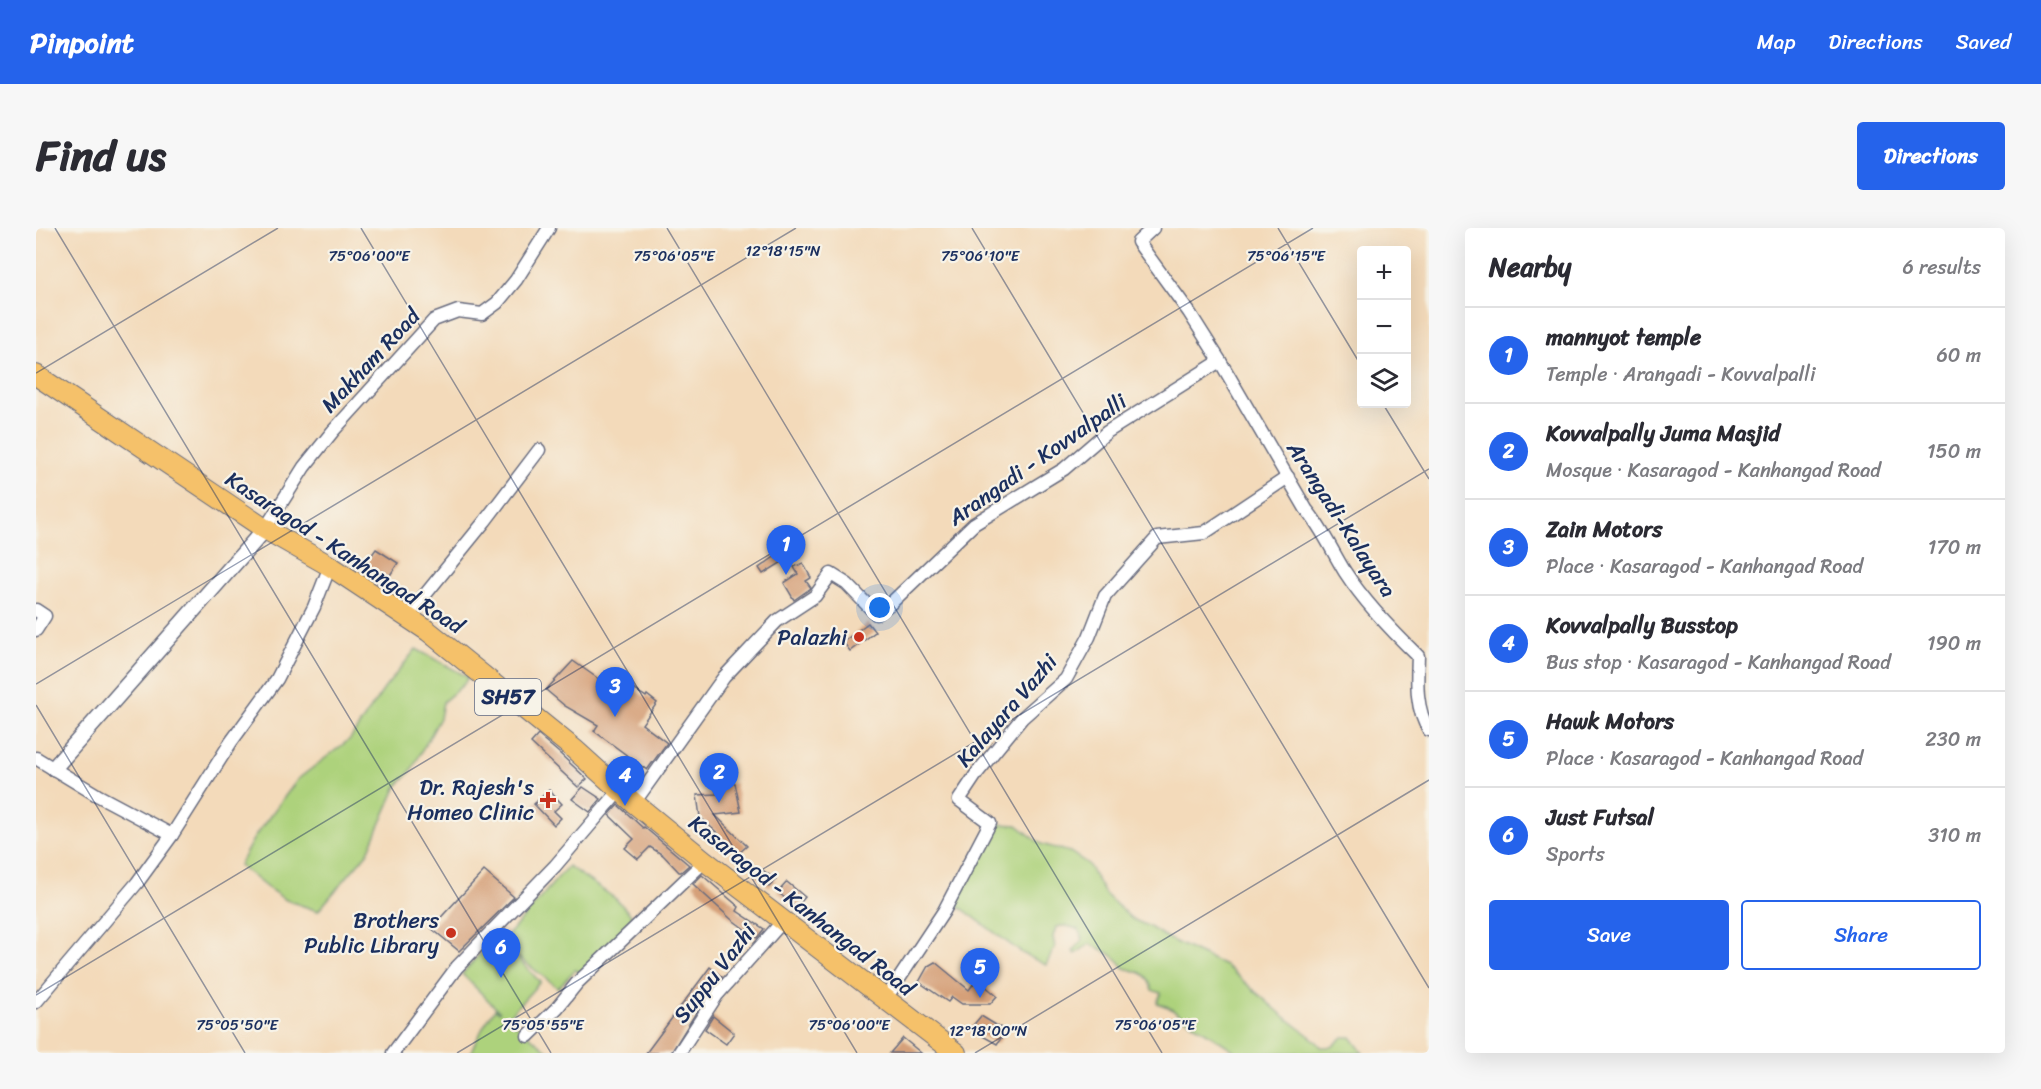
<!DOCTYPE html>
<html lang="en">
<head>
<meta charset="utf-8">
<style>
	:root { --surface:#fff; --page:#f7f7f7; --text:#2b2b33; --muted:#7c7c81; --line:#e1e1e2; --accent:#2563eb }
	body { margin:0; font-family:Sriracha,sans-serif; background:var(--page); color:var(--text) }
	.controls { position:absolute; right:18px; top:18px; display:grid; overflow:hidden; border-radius:6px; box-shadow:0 6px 24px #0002 }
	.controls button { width:54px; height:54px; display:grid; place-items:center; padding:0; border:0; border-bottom:2px solid var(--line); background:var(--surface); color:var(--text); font:30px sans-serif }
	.you { position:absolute; left:844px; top:380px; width:21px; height:21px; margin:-15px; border:4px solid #fff; border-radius:50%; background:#1a73e8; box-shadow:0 0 0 9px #1a73e833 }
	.badge { display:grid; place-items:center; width:39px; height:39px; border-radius:50%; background:var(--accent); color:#fff; font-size:20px; font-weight:700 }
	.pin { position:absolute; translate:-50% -50px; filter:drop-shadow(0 2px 3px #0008) }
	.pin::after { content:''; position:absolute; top:32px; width:21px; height:18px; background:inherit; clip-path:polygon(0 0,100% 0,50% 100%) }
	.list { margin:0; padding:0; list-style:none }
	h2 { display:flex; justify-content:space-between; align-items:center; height:78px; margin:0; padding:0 24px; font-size:26px }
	h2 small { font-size:20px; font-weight:400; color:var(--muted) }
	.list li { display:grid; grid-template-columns:39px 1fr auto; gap:18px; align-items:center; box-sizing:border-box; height:96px; padding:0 24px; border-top:2px solid var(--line) }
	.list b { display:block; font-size:22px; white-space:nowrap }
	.list p { margin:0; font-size:20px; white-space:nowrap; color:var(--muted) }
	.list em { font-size:20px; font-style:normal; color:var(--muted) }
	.actions { display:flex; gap:12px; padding:18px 24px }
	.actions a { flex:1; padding:14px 0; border:2px solid var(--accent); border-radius:6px; text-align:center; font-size:21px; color:var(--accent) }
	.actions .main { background:var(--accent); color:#fff }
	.icon { flex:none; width:33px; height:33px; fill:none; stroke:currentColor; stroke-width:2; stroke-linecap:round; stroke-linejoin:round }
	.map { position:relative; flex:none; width:1393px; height:825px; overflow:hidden; border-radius:6px }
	header { display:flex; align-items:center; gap:36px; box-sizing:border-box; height:84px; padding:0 30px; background:var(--accent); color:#fff }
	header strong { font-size:28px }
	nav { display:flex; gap:33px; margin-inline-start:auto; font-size:21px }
	.intro { display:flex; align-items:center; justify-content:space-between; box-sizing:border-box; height:144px; padding:0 36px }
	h1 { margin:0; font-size:42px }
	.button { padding:15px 27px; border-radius:6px; background:var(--accent); color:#fff; font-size:21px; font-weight:700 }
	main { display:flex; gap:36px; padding:0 36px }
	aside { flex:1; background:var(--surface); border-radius:6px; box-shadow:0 6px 24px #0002 }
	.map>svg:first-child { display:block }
	.green { fill:#add27c; stroke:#64806d; stroke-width:1.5 }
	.building { fill:#d5a079 }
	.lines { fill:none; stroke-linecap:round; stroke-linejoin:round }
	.minor-casing { stroke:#676b7e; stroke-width:15 }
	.tertiary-casing { stroke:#676b7e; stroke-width:18 }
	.primary-casing { stroke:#676b7e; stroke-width:22 }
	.minor { stroke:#fff; stroke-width:12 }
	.tertiary { stroke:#fff; stroke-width:15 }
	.primary { stroke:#f5c16b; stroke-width:20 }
	.ticks { fill:none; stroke:#1b2f5e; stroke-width:1.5; stroke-opacity:0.45 }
	.poi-dot { fill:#c8321e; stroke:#f7f3e8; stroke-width:2 }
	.labels { text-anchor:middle; stroke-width:4.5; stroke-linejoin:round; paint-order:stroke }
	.shield { fill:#f7f3e8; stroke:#5d6a87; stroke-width:1.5 }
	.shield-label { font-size:21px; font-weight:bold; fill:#1b2f5e }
	.street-label { font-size:22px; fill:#1b2f5e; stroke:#f7f3e8 }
	.poi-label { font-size:22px; fill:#1b2f5e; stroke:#f7f3e8; text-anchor:end }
	.ticks-label { font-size:15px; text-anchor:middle; fill:#1b2f5e; stroke:#f7f3e8; stroke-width:4.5; stroke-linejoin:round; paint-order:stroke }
</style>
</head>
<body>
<header>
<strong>Pinpoint</strong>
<nav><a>Map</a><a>Directions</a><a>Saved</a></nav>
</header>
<div class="intro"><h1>Find us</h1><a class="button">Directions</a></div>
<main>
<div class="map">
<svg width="1393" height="825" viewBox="0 0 1393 825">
	<rect width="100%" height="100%" fill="#f7f3e8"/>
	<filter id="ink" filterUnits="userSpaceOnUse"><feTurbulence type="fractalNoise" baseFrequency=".0167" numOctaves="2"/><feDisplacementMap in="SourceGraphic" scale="12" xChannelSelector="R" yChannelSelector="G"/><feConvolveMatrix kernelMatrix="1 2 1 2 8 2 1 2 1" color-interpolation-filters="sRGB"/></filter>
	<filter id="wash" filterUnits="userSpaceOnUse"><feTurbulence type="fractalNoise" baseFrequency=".008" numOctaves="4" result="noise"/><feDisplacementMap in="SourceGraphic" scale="24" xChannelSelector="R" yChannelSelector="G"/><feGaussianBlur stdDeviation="1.35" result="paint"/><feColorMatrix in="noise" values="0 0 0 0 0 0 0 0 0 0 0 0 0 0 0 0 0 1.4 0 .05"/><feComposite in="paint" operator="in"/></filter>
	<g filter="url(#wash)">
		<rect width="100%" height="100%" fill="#f3daba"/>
		<g class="green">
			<path d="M380 421 432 449 428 456 407 474 404 490 375 543 361 558 332 624 282 683 250 672 230 659 203 637 219 608 262 551 314 511 348 461Z"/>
			<path d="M961 596 981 597 1005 616 1034 624 1052 636 1069 666 1096 691 1112 698 1133 711 1190 738 1244 785 1280 813 1285 819H1296L1307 809H1315L1327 825H1202L1132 779 1121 775 1125 765 1116 762C1111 743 1105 745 1088 740 1081 727 1066 722 1054 716L1039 726 1037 723 1047 711 1043 702C1034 698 1029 697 1020 699L1017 709 1019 719 1010 737 986 725 928 682 918 677Z"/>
			<path d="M532 638 580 671 597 689V698L547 746 539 742 522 760 477 725 504 754 471 790 515 825H434L448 798 459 781 464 784 426 746 460 708 467 713Z"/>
		</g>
		<g id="blocks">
			<g class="building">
				<path d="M751 320 756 328 727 346 723 340Z"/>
				<path d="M340 321 362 335 347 358 324 343Z"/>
				<path d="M767 335 775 350 770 353 775 360 758 372 748 355 762 346 758 339Z"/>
				<path d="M832 395 839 404 814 423 807 414Z"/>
				<path d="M537 433 584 466 591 457 610 469 611 467 621 475 606 496 631 515 611 542 558 503 562 497 529 478 510 462Z"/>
				<path d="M502 507 522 524 551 551 542 559 495 515Z"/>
				<path d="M699 555 705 584 679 587 711 618 703 625 664 589 661 567 681 566 679 558Z"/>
				<path d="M547 559 565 571 554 584 536 571Z"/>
				<path d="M513 562 526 576 518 583 525 590 518 597 498 576Z"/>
				<path d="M582 577 607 600 608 599 653 637 645 644H643L627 627 614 619 602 631 589 620 598 611 573 587Z"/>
				<path d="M724 640 740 652 733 659 718 646Z"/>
				<path d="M448 643 478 669 423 723 395 700Z"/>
				<path d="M666 647 703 679 701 683 728 701 721 710 695 691 657 656Z"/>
				<path d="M751 654 769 669 760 680 742 664Z"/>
				<path d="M899 734 933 762 941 751 961 768 954 776H926L916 769 912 774 883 754 892 738Z"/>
				<path d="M674 739 686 749 674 762 635 825H610Z"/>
				<path d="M677 788 698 805 690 816 669 801Z"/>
				<path d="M945 788 970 803 961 816 934 801Z"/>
				<path d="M867 810 885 825H854Z"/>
			</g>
		</g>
	</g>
	<g filter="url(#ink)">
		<use href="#blocks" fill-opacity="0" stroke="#676b7e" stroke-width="1.5"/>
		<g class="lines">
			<defs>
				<g id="minor">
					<path d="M1184 133 1270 281C1286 300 1296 323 1309 344 1329 375 1355 402 1382 428 1381 452 1379 481 1393 502"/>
					<path d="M229 301 268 239 297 203 398 92 422 83 446 86 461 75 480 52 513 0"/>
					<path d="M0 382 9 388 0 402"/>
					<path d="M371 389 449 293 503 222"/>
					<path d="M0 530 61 567 136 607"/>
					<path d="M598 575 688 449 741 393 779 368 795 346 811 356 840 386 854 376 938 296 1028 241 1071 204 1184 133 1153 84 1102 14 1117 0"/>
					<path d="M849 772 908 683 954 595 923 572 941 545 986 490 1030 451 1053 409 1069 368 1121 310 1168 305 1252 249"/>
					<path d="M0 774 101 655 136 607 195 514 241 451 278 379 294 338"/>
					<path d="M492 808 521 780 541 755 669 633"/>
					<path d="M357 825 421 739 519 638 584 562"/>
					<path d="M643 825 681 767 747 693"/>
				</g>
				<path id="tertiary" d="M18 540 229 301"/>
				<path id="primary" d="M0 147 229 301 294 338 392 403 538 521 598 575 669 633 920 825"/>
			</defs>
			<use href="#minor" class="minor-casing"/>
			<use href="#tertiary" class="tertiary-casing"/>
			<use href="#primary" class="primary-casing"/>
			<use href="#minor" class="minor"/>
			<use href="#tertiary" class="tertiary"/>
			<use href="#primary" class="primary"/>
		</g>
	</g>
	<path class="ticks" d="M19 0 515 825M325 0 821 825M631 0 1126 825M936 0 1393 760M1242 0 1326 139M0 145 242 0M1347 176 1393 251M0 456 760 0M0 477 209 825M0 767 1277 0M421 825 1393 241M939 825 1393 552"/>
	<g class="poi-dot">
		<circle cx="823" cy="409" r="6"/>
		<path d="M509 563h6v6h6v6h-6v6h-6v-6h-6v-6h6z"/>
		<circle cx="415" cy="705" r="6"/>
	</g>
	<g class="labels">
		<rect class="shield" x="439" y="451" width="66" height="36" rx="4.5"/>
		<g class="shield-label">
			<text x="472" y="476">SH57</text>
		</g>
		<g class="street-label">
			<text transform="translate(334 132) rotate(-47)" y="8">Makham Road</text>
			<text transform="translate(1001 231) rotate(-35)" y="8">Arangadi - Kovvalpalli</text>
			<text transform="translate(1306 291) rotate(57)" y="8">Arangadi-Kalayara</text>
			<text transform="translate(309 324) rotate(33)" y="8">Kasaragod - Kanhangad Road</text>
			<text transform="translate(970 482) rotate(-49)" y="8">Kalayara Vazhi</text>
			<text transform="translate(766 677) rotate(38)" y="8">Kasaragod - Kanhangad Road</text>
			<text transform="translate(678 745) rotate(-52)" y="8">Suppu Vazhi</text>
		</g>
		<g class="poi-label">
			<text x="811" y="417">Palazhi</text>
			<text x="498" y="567">Dr. Rajesh's<tspan x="498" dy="25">Homeo Clinic</tspan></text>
			<text x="403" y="700">Brothers<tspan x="403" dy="25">Public Library</tspan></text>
		</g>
	</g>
	<g class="ticks-label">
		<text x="747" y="28">12°18'15"N</text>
		<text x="333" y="33">75°06'00"E</text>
		<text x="638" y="33">75°06'05"E</text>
		<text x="944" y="33">75°06'10"E</text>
		<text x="1250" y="33">75°06'15"E</text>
		<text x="201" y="802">75°05'50"E</text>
		<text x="507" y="802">75°05'55"E</text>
		<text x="813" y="802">75°06'00"E</text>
		<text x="1119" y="802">75°06'05"E</text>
		<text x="952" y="808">12°18'00"N</text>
	</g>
</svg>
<div class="controls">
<button>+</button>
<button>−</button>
<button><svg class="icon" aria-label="layers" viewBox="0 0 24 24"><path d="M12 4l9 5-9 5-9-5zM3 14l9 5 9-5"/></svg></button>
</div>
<div class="you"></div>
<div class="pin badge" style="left:750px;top:347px">1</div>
<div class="pin badge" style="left:683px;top:575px">2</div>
<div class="pin badge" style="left:579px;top:489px">3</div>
<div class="pin badge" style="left:589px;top:578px">4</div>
<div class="pin badge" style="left:944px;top:770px">5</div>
<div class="pin badge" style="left:465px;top:750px">6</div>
</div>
<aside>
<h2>Nearby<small>6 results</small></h2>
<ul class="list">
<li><span class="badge">1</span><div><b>mannyot temple</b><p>Temple · Arangadi - Kovvalpalli</p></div><em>60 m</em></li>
<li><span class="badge">2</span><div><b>Kovvalpally Juma Masjid</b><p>Mosque · Kasaragod - Kanhangad Road</p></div><em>150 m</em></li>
<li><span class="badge">3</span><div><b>Zain Motors</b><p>Place · Kasaragod - Kanhangad Road</p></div><em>170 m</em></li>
<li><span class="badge">4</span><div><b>Kovvalpally Busstop</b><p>Bus stop · Kasaragod - Kanhangad Road</p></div><em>190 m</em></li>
<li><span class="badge">5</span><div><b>Hawk Motors</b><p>Place · Kasaragod - Kanhangad Road</p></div><em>230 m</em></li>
<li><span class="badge">6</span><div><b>Just Futsal</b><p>Sports</p></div><em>310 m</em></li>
</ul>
<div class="actions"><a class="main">Save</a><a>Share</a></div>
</aside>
</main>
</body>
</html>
